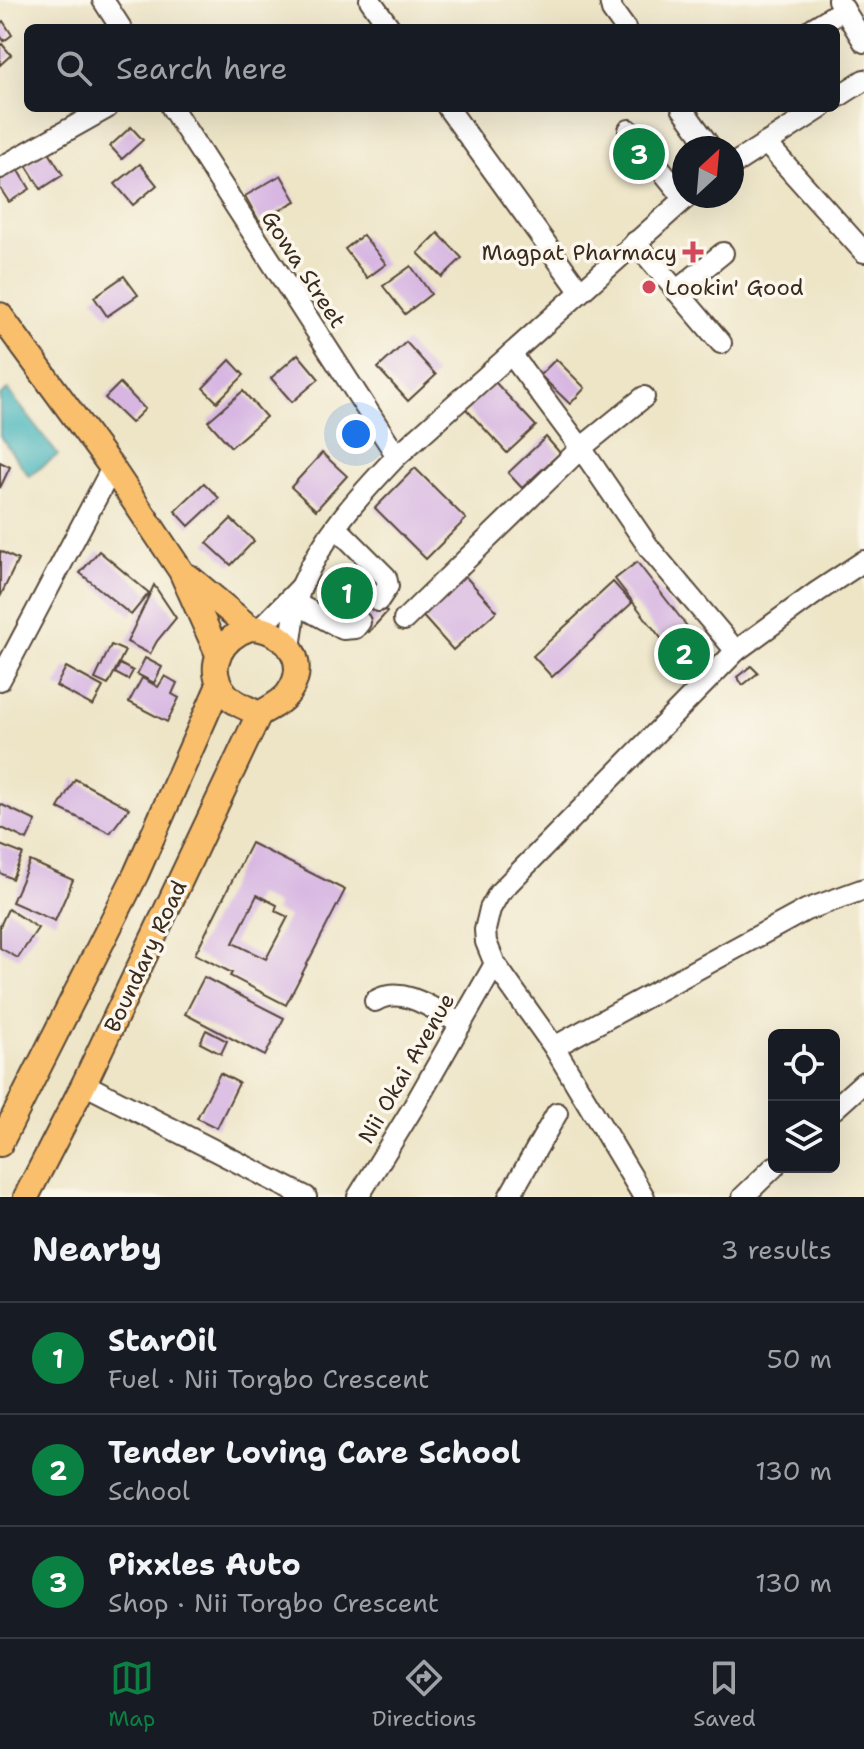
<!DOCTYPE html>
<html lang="en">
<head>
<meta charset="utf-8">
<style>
	:root { --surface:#171b24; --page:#20242c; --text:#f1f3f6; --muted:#9ea1a6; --line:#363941; --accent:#0b8043 }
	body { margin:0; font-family:"Shantell Sans",sans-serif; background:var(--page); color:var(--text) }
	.controls { position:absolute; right:24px; bottom:24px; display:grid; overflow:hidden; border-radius:12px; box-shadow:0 8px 32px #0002 }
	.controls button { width:72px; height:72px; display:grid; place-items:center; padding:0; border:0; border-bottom:2px solid var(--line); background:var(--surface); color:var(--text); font:40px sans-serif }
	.compass { position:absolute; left:672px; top:136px; width:72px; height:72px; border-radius:50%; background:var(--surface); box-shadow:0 8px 32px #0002; rotate:26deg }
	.you { position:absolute; left:356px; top:434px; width:28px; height:28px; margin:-20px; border:6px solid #fff; border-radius:50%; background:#1a73e8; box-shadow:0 0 0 12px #1a73e833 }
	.badge { display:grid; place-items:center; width:52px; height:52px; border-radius:50%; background:var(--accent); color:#fff; font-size:26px; font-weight:700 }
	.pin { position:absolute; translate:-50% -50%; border:4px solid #fff; box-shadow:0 2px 8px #0006 }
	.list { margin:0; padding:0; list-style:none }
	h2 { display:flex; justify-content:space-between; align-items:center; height:104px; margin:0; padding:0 32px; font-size:34px }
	h2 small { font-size:26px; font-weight:400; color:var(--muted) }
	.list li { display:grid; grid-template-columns:52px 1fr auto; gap:24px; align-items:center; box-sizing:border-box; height:112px; padding:0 32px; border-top:2px solid var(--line) }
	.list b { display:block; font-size:30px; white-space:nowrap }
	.list p { margin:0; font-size:26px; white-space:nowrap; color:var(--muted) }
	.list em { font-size:26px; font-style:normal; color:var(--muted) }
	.icon { flex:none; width:44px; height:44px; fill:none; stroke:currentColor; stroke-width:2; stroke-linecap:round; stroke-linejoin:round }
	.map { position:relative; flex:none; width:864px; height:1197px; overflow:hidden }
	.search { position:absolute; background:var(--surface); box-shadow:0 8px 32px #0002; left:24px; right:24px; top:24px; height:88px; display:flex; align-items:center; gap:20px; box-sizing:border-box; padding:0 28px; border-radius:12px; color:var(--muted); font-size:30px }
	.sheet { height:440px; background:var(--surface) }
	nav { display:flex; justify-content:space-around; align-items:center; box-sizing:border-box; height:112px; border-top:2px solid var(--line); background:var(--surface); font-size:22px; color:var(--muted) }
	nav a { display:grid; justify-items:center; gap:4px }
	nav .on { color:var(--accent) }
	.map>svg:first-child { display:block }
	.water { fill:#44b4ba; stroke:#406f6c; stroke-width:2 }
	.building { fill:#d7b6e2; fill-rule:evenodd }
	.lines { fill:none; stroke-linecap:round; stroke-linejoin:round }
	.minor-casing { stroke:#564637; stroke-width:24 }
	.major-casing { stroke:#564637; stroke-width:28 }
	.minor { stroke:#fff; stroke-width:20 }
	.major { stroke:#f9bf6d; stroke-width:24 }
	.poi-dot { fill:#d1495b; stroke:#fbf7ec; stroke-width:3 }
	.labels { text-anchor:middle; stroke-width:7; stroke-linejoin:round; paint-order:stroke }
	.poi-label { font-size:22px; fill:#3b2a1e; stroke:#fbf7ec; text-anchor:end }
	.street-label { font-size:22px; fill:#3b2a1e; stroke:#fbf7ec }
</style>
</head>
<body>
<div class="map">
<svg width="864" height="1197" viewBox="0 0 864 1197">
	<rect width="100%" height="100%" fill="#fbf7ec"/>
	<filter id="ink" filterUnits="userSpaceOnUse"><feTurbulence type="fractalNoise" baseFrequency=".0125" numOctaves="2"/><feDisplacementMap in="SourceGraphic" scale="16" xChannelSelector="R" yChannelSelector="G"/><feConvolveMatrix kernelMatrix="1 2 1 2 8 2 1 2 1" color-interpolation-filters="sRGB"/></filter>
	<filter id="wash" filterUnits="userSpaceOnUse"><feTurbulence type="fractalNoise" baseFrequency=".006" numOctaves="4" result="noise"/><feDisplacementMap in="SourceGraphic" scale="32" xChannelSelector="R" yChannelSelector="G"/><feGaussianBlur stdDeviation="1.8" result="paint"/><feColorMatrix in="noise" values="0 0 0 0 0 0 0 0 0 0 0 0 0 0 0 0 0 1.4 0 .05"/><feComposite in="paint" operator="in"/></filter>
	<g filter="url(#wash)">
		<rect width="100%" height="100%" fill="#eee5c7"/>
		<path class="water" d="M8 390 58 455 29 476 0 436V396Z"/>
		<g id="blocks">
			<g class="building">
				<path d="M3 21 12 35 4 41 0 35V24Z"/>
				<path d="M2 44 11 55 0 65V45Z"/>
				<path d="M131 127 143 140 122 159 110 146Z"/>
				<path d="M48 151 63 175 41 189 26 165Z"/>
				<path d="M140 164 157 185 133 205 115 184Z"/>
				<path d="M18 169 30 189 9 202 0 188V180Z"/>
				<path d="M281 175 296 201 259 221 245 196Z"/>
				<path d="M438 233 462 258 442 277 418 253Z"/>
				<path d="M363 235 386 264 367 278 345 249Z"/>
				<path d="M411 266 431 294 405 314 383 286Z"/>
				<path d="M124 276 138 295 107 316 94 297Z"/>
				<path d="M406 342 436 375 408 401 378 368Z"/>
				<path d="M298 354 319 379 292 402 271 378Z"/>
				<path d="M556 359 585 388 570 404 540 375Z"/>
				<path d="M230 360 244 375 217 402 203 388Z"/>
				<path d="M495 382 536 426 507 453 466 409Z"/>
				<path d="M120 383 145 409 131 423 105 398Z"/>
				<path d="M243 391 266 417 231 447 208 421Z"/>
				<path d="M546 437 560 453 522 488 508 473Z"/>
				<path d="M322 453 347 476 316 510 291 487Z"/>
				<path d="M0 462 10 467 0 488Z"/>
				<path d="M415 468 466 519 426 559 375 508Z"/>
				<path d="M204 483 219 498 189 526 175 511Z"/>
				<path d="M231 519 254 541 231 565 207 543Z"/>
				<path d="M0 551 18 560 0 597Z"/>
				<path d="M99 551 149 593 131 615 80 573Z"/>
				<path d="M637 562 693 634 671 651 615 579Z"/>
				<path d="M464 575 497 611 453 650 420 613Z"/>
				<path d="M613 582 632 603 552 677 533 656Z"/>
				<path d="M357 584 387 612 369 632 339 604Z"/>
				<path d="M154 585 176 618 157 641 150 654 127 642Z"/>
				<path d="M111 645 125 651 108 685 95 679Z"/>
				<path d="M145 658 162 667 154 683 137 674Z"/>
				<path d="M120 664 133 671 128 680 115 673Z"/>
				<path d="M751 666 758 673 743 685 737 677Z"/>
				<path d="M66 667 103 687 93 706 56 686Z"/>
				<path d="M165 676 177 683 172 694 179 698 167 722 129 702 142 678 158 687Z"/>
				<path d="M75 779 129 808 110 833 58 808Z"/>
				<path d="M0 804 36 821 27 840 0 827Z"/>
				<path d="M251 843 345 890 286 1005 230 976 232 973 195 954ZM257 895 277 905 275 911 288 917 266 959 233 943Z"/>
				<path d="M0 845 23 854 12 879 0 873Z"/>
				<path d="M30 861 73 880 55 921 12 902Z"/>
				<path d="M8 909 38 928 18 958 0 948V926Z"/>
				<path d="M204 977 284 1018 265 1056 185 1014Z"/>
				<path d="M206 1030 227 1041 221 1054 200 1043Z"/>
				<path d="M220 1073 239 1083 217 1128 197 1118Z"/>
			</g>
		</g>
	</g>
	<g filter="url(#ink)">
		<use href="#blocks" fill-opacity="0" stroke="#564637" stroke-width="2"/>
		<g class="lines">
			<defs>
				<g id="minor">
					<path d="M103 0 121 28"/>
					<path d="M370 0 390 28"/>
					<path d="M610 0 612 10 625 28"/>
					<path d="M838 0 864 42"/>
					<path d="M813 28 844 9"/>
					<path d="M836 98 864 80"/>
					<path d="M172 108 397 456"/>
					<path d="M448 108 580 291"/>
					<path d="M682 108 711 148"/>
					<path d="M629 130 685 199"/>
					<path d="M766 143 864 252"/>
					<path d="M732 165 821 108"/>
					<path d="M0 168 107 108"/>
					<path d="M635 242 721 343"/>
					<path d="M676 291 723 253"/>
					<path d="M511 354 581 448 650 549 736 651"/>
					<path d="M336 527 386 577 388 586 378 601"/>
					<path d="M297 604 343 629 355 628 360 622"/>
					<path d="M404 620 581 448 644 397"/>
					<path d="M261 628 301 587"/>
					<path d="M290 646C294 627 294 603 302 585 324 534 359 496 397 456L688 196"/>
					<path d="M0 680 112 468"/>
					<path d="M375 1001C403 984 436 1011 461 1024"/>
					<path d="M554 1047 806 910 864 889"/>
					<path d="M84 1084 306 1197"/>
					<path d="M834 1109 864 1082"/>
					<path d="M358 1197 414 1106 495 964"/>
					<path d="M509 1197 557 1113"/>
					<path d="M644 1197 554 1047 495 964 486 942 485 930 490 909 499 893 736 651 817 592 864 561"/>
					<path d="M743 1197 774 1167"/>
				</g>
				<g id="major">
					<path d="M0 315 112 468 181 571 218 654"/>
					<path d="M189 577 250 628"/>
					<path d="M250 628C283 628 311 660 289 692 283 702 269 708 259 714 248 708 234 704 226 694 203 667 222 638 250 628Z"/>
					<path d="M0 1144 136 874 219 685"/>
					<path d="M26 1197 84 1084 259 714"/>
				</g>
			</defs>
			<use href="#minor" class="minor-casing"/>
			<use href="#major" class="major-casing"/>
			<use href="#minor" class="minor"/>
			<use href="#major" class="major"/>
		</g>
	</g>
	<g class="poi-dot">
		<path d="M689 240h8v8h8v8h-8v8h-8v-8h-8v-8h8z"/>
		<circle cx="649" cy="287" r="8"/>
	</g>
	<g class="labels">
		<g class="poi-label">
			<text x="677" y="260">Magpat Pharmacy</text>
			<text x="665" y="295" text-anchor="start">Lookin' Good</text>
		</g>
		<g class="street-label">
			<text transform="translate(304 269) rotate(57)" y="8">Gowa Street</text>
			<text transform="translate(145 956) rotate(-65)" y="8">Boundary Road</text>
			<text transform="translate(406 1068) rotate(-60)" y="8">Nii Okai Avenue</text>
		</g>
	</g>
</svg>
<div class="controls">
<button><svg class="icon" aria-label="locate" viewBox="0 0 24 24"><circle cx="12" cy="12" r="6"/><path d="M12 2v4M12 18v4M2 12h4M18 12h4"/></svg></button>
<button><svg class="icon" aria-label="layers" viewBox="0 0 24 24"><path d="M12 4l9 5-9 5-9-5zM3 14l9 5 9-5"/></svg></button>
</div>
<svg class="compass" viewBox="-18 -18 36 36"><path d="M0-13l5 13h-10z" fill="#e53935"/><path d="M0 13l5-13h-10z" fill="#9ea1a6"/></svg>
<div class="you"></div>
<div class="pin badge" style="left:347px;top:593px">1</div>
<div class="pin badge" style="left:684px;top:654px">2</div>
<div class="pin badge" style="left:639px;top:154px">3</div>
<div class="search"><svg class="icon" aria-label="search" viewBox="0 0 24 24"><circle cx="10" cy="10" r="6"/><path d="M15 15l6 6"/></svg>Search here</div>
</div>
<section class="sheet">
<h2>Nearby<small>3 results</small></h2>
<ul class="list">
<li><span class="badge">1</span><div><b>StarOil</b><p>Fuel · Nii Torgbo Crescent</p></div><em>50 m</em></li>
<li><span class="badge">2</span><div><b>Tender Loving Care School</b><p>School</p></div><em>130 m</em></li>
<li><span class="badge">3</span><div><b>Pixxles Auto</b><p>Shop · Nii Torgbo Crescent</p></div><em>130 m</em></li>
</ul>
</section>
<nav>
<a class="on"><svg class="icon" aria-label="map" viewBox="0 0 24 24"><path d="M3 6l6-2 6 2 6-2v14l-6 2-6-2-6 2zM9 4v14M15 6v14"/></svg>Map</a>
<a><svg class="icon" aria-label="directions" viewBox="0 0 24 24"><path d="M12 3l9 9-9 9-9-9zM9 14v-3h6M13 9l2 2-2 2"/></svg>Directions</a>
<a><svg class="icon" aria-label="saved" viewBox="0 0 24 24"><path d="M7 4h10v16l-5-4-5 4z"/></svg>Saved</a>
</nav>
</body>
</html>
